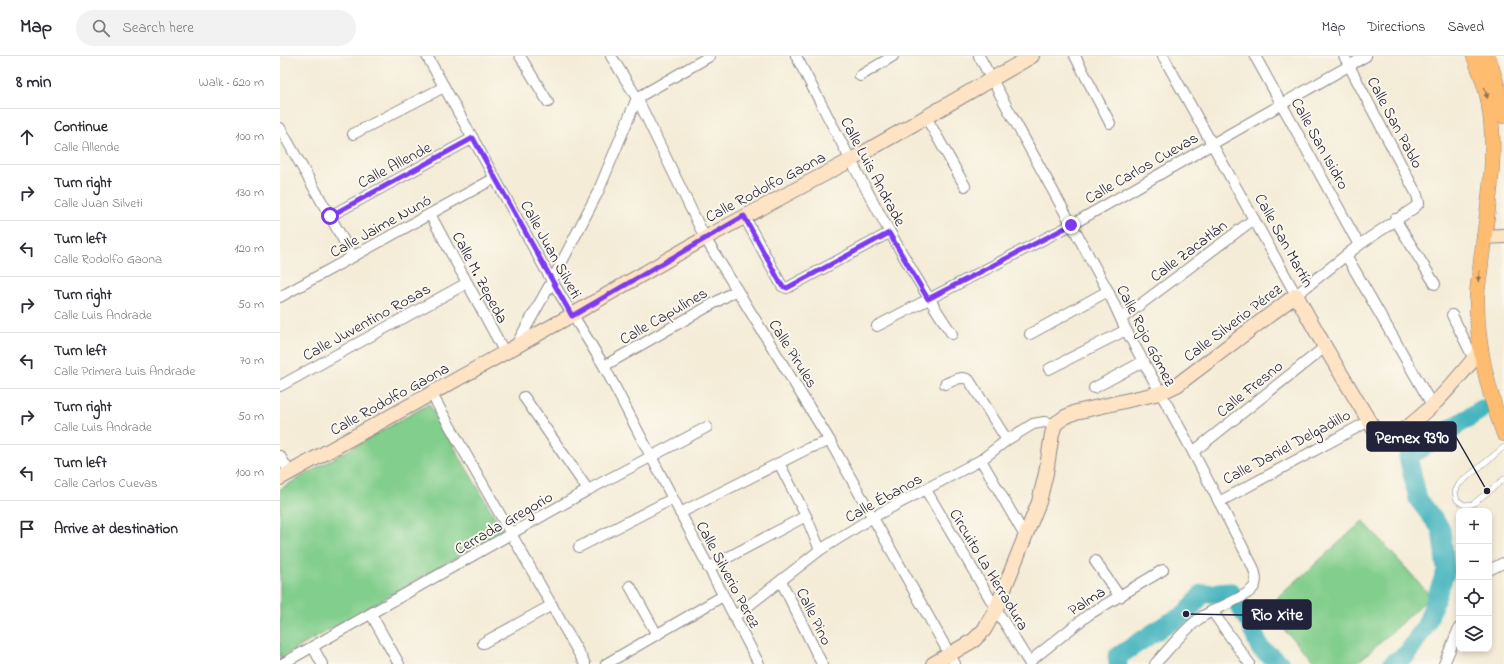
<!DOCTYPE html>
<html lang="en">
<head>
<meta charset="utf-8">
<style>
	:root { --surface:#fff; --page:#f2f2f3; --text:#2b2b33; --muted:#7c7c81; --line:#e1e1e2 }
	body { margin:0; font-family:"Indie Flower",sans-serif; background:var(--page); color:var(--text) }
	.controls { position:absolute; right:12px; bottom:12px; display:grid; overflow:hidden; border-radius:8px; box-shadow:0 2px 6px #0003 }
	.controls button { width:36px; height:36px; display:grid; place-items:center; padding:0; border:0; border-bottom:1px solid var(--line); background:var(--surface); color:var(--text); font:20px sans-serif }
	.stop { position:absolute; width:12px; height:12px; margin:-9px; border:3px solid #7c3aed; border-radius:50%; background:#fff }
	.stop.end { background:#7c3aed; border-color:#fff; box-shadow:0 1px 4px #0008 }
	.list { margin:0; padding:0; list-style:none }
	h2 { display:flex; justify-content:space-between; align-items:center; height:52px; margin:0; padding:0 16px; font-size:17px }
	h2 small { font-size:13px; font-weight:400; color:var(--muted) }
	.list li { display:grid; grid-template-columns:26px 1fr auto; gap:12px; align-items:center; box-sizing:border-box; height:56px; padding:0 16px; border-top:1px solid var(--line) }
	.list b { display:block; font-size:15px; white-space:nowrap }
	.list p { margin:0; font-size:13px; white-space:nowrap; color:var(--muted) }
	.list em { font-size:13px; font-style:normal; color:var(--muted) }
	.icon { flex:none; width:22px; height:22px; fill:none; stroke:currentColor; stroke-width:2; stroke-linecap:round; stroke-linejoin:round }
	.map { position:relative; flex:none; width:1224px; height:608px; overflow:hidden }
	header { display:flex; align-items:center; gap:24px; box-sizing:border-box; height:56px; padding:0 20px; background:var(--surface); border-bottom:1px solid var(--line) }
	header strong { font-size:19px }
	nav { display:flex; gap:22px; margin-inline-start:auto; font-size:14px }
	.search { width:280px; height:36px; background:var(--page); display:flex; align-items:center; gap:10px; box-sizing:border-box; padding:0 14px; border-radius:22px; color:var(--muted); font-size:15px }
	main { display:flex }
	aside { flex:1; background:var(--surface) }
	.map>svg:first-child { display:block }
	.park { fill:#82ce8c; stroke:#527864 }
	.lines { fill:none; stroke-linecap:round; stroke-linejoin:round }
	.river { stroke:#46b5bf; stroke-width:19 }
	.lane-casing { stroke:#8b8789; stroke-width:6 }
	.street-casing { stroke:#8b8789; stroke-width:12 }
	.secondary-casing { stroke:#8b8789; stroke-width:16 }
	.primary-casing { stroke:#8b8789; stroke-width:16 }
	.lane { stroke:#fff; stroke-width:5 }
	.street { stroke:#fff; stroke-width:10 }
	.secondary { stroke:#fee4c5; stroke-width:14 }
	.primary { stroke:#fdbc6f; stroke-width:15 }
	.oneway { fill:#906f55 }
	.route { stroke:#7c3aed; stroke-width:5 }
	.labels { text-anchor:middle; stroke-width:4; stroke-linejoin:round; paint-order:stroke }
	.street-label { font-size:16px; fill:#22223b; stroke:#fbf7ec }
	.leader { fill:none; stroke:#22223b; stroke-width:1.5 }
	.callout-dot { fill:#22223b; stroke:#fbf7ec; stroke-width:1.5 }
	.callout { fill:#22223b; stroke:#22223b; stroke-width:1.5 }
	.callout-label { font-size:17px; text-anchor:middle; font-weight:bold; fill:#fff }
</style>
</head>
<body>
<header>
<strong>Map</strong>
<div class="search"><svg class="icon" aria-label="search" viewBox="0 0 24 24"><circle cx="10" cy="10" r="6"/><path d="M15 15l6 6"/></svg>Search here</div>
<nav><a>Map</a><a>Directions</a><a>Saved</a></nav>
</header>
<main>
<aside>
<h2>8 min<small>Walk · 620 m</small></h2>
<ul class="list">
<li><svg class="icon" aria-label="ahead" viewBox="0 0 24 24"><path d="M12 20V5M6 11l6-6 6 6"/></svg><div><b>Continue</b><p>Calle Allende</p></div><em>100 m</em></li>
<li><svg class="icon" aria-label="right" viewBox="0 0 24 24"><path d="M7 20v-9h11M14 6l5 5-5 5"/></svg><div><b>Turn right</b><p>Calle Juan Silveti</p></div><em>130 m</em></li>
<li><svg class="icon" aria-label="left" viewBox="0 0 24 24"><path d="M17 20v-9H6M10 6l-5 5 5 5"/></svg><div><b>Turn left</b><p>Calle Rodolfo Gaona</p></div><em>120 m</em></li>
<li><svg class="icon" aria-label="right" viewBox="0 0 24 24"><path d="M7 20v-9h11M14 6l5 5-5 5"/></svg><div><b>Turn right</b><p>Calle Luis Andrade</p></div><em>50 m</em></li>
<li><svg class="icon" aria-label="left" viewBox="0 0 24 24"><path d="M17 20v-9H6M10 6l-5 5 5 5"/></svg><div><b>Turn left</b><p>Calle Primera Luis Andrade</p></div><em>70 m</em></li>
<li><svg class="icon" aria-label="right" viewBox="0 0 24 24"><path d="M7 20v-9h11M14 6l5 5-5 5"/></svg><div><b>Turn right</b><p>Calle Luis Andrade</p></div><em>50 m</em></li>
<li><svg class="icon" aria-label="left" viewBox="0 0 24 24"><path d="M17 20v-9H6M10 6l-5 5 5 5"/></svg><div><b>Turn left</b><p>Calle Carlos Cuevas</p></div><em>100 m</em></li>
<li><svg class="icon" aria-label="arrive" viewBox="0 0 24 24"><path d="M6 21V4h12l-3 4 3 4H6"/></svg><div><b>Arrive at destination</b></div></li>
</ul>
</aside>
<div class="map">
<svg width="1224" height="608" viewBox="0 0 1224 608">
	<rect width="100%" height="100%" fill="#fbf7ec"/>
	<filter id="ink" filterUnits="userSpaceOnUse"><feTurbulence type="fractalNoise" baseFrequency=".025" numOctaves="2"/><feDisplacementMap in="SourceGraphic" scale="8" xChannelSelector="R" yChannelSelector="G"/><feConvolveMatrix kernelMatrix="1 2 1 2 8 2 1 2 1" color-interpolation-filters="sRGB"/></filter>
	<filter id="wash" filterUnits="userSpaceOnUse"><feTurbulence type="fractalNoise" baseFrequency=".012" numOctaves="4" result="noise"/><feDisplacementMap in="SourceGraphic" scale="16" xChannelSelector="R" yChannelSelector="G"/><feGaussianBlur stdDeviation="0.9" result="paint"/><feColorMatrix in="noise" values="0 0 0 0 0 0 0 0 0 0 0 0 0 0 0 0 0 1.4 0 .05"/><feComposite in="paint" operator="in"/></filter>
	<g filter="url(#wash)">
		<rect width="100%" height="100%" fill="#f4ecd7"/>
		<g class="park">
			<path d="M149 348 223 475 0 602V433Z"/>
			<path d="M1083 465 1151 540 1076 608H1036L985 553Z"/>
		</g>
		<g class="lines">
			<g class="river">
				<path d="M838 608 837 601 885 569 906 558 922 538 951 536 969 566 980 592 1001 608"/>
				<path d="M1112 608 1127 598 1146 569 1166 515 1161 473 1138 443 1128 401 1202 353"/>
			</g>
		</g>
	</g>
	<g filter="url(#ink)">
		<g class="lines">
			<defs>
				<path id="lane" d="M1224 391 1179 428 1175 436 1177 444 1184 449 1193 448 1224 423"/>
				<g id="street">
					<path d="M147 0 272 225 324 310 479 608"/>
					<path d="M240 0 268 46"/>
					<path d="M331 0 357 42 425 182 550 385 675 608"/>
					<path d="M516 0C566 94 613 190 672 278"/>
					<path d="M699 0 828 235 846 274 913 396 973 511C975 516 977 523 975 529 970 541 935 552 923 560 905 572 890 592 875 608"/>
					<path d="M795 0 830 67"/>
					<path d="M883 0 1016 239 1079 189 1134 152 1139 147 1137 139 1064 0"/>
					<path d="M975 0 1079 189"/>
					<path d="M580 20 613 0"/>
					<path d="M646 61 685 130"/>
					<path d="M0 72 73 201"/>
					<path d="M73 78 164 31"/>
					<path d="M150 158 225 297"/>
					<path d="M50 160 193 82"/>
					<path d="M464 160 502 230 507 232 609 177"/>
					<path d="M1115 163 1155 228"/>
					<path d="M1066 199 1152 349"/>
					<path d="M0 241 215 122"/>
					<path d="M1172 259 1194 303"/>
					<path d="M841 263 974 163"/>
					<path d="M597 270 791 169 1086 0"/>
					<path d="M750 278 828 235"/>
					<path d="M235 291 272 225 318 136 357 42 430 0"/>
					<path d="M324 310 457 234"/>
					<path d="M769 313 846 274"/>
					<path d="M665 328C673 325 681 319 689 324L727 384"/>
					<path d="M0 330 187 227"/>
					<path d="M814 332 864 305"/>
					<path d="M151 337 305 608"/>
					<path d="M244 341 308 434"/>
					<path d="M913 396 1045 291"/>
					<path d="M0 400 10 417"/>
					<path d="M701 404 745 480"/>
					<path d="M499 407 526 460 540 494"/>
					<path d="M646 434 716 553 750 608"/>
					<path d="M939 446 1089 365"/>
					<path d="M400 457 529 392 550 385"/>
					<path d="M299 491 392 443"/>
					<path d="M815 505 840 541"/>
					<path d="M428 512 526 460"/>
					<path d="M1209 514 1223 507 1224 508"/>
					<path d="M501 525 542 608"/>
					<path d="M350 530 377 579"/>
					<path d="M932 555 969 607"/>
					<path d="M91 558 119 608"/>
					<path d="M454 561 540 494 593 461 701 404 727 384 753 368 764 366 775 368"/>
					<path d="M203 587 272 549"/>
					<path d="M33 591 42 608"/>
					<path d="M749 606 808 559 883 514"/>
					<path d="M2 608 308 434 427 371"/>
					<path d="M326 608 443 540"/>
					<path d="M1164 608 1179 572"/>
				</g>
				<g id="secondary">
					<path d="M1204 181 1224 180"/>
					<path d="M0 422 292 259 425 182 571 104 752 0"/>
					<path d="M653 608 694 584 704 574 716 553 759 446 766 417 772 378 775 368 785 361 796 356 880 337 897 329 1016 239 1045 291 1089 365C1092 370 1096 379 1103 380 1131 382 1184 315 1201 294"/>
				</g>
				<g id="primary">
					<path d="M1194 0C1200 16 1207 32 1209 49 1218 100 1207 155 1201 206 1200 218 1197 230 1197 242 1196 288 1208 335 1224 378"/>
					<path d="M1208 0 1222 46 1224 60"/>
				</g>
			</defs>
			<use href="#lane" class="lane-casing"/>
			<use href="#street" class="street-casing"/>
			<use href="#secondary" class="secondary-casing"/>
			<use href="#primary" class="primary-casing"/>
			<use href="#lane" class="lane"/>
			<use href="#street" class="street"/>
			<use href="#secondary" class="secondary"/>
			<use href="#primary" class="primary"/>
		</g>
		<defs><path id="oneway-solid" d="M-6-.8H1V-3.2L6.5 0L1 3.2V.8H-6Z"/></defs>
		<g class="oneway">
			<use href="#oneway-solid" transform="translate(1206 37) rotate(75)"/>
			<use href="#oneway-solid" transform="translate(1199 220) rotate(96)"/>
		</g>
	</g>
	<g class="lines" filter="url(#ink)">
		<path class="route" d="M50 160 193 82 292 260 464 160 502 230 507 232 609 177 648 243 791 169"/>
	</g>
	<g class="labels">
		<g class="street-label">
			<text transform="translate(1116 66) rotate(62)" y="6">Calle San Pablo</text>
			<text transform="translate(1041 87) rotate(61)" y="6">Calle San Isidro</text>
			<text transform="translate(114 108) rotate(-28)" y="6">Calle Allende</text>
			<text transform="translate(861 111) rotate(-30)" y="6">Calle Carlos Cuevas</text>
			<text transform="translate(594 115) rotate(62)" y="6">Calle Luis Andrade</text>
			<text transform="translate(485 130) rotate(-28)" y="6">Calle Rodolfo Gaona</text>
			<text transform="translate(100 169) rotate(-29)" y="6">Calle Jaime Nunó</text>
			<text transform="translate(1005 184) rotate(61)" y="6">Calle San Martín</text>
			<text transform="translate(272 193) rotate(61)" y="6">Calle Juan Silveti</text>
			<text transform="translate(908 194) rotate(-37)" y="6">Calle Zacatlán</text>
			<text transform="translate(201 221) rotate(62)" y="6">Calle M. Zepeda</text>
			<text transform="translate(383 259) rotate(-30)" y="6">Calle Capulines</text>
			<text transform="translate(86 265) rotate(-29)" y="6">Calle Juventino Rosas</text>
			<text transform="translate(952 266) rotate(-37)" y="6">Calle Silverio Pérez</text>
			<text transform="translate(867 279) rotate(63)" y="6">Calle Rojo Gómez</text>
			<text transform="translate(514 297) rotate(58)" y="6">Calle Pirules</text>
			<text transform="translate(969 332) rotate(-39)" y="6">Calle Fresno</text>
			<text transform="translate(109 342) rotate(-29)" y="6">Calle Rodolfo Gaona</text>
			<text transform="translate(1006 390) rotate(-28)" y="6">Calle Daniel Delgadillo</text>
			<text transform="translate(603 441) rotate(-29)" y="6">Calle Ébanos</text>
			<text transform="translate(223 466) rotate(-30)" y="6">Cerrada Gregorio</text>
			<text transform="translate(710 513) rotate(59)" y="6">Circuito La Herradura</text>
			<text transform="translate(449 518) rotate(62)" y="6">Calle Silverio Perez</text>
			<text transform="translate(806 544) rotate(-33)" y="6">Palma</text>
			<text transform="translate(535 560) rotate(64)" y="6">Calle Pino</text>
		</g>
	</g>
	<path class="leader" d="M1207 435L1176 381M906 558L963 559"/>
	<g class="callout-dot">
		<circle cx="1207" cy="435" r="4"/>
		<circle cx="906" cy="558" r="4"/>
	</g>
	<g class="callout">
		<rect x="1087" y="366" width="89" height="29" rx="4"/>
		<rect x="963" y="544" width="68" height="29" rx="4"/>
	</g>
	<g class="callout-label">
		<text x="1132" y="387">Pemex 9390</text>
		<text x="997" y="564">Rio Xite</text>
	</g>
</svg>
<div class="controls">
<button>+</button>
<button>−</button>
<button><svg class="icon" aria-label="locate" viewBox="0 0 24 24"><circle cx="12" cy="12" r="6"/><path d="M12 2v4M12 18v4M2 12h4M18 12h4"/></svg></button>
<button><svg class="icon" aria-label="layers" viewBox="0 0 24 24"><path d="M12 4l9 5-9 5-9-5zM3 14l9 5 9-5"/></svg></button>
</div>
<div class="stop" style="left:50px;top:160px"></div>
<div class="stop end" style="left:791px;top:169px"></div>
</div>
</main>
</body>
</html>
